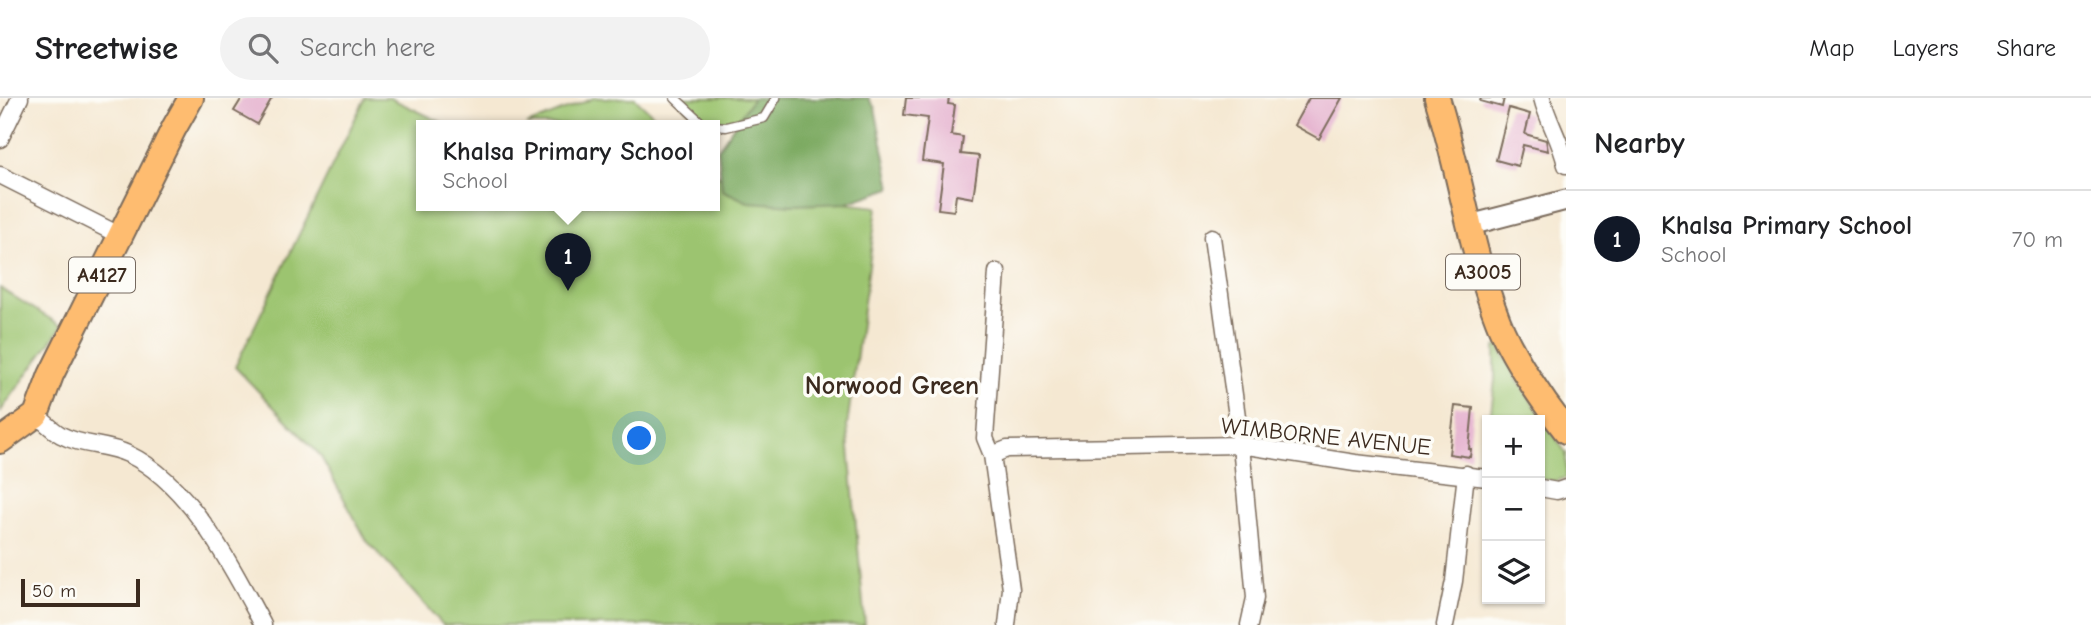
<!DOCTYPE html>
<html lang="en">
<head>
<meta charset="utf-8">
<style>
	:root { --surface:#fff; --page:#f2f2f2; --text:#202124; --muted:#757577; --line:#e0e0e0; --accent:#111827 }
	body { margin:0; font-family:"Comic Neue",sans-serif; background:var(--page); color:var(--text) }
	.controls { position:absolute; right:21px; bottom:21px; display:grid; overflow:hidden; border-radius:0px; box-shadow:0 2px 5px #0004 }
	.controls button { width:63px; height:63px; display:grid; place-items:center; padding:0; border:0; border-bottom:2px solid var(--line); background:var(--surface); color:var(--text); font:35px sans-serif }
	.scale { position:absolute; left:21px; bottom:18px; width:119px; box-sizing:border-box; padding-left:7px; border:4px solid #3b2a1e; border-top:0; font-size:19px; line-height:24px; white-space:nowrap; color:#3b2a1e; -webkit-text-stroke:5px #fdfcf7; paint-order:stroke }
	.you { position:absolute; left:640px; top:341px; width:24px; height:24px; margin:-18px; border:5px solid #fff; border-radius:50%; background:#1a73e8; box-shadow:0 0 0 10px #1a73e833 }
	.badge { display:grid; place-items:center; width:46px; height:46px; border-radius:50%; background:var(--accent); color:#fff; font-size:23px; font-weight:700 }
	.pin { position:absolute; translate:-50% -58px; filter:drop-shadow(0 2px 4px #0008) }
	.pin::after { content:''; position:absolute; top:37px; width:24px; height:21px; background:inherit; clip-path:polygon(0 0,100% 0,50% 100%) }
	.popup { position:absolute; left:416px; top:22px; width:304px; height:91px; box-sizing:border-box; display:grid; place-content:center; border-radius:0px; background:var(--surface); filter:drop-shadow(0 2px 5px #0005); font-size:23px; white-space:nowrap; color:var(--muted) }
	.popup b { font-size:26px; color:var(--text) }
	.popup::after { content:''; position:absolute; left:50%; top:100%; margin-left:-14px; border:14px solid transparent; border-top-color:var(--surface) }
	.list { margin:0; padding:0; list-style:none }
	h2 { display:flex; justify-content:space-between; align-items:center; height:91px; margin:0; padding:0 28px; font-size:30px }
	h2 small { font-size:23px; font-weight:400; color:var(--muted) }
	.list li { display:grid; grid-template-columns:46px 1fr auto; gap:21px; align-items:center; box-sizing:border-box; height:98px; padding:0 28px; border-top:2px solid var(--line) }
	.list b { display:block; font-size:26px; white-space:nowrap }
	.list p { margin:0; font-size:23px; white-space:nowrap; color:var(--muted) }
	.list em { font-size:23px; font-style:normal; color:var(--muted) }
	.icon { flex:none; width:38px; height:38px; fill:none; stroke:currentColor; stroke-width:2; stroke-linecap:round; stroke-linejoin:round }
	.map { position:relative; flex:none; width:1566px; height:527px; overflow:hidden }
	header { display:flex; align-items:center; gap:42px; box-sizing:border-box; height:98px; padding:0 35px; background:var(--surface); border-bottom:2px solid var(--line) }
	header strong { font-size:33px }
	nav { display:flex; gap:38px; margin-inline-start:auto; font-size:24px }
	.search { width:490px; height:63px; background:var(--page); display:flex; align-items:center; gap:18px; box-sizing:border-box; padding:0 24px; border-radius:38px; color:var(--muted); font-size:26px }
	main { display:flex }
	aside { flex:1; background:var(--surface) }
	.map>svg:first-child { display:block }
	.green { fill:#9cc470; stroke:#6c7747; stroke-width:2 }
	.forest { fill:#7daa62; stroke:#5c6a40; stroke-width:2 }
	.building { fill:#e5b2cf }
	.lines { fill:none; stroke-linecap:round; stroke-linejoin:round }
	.service-casing { stroke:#7c6c5d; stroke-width:11 }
	.minor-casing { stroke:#7c6c5d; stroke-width:19 }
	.tertiary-casing { stroke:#7c6c5d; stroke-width:23 }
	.primary-casing { stroke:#7c6c5d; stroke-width:28 }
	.service { stroke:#fff; stroke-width:8 }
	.minor { stroke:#fff; stroke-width:16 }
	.tertiary { stroke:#fff; stroke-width:19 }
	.primary { stroke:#febc70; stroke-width:24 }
	.labels { text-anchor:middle; stroke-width:7; stroke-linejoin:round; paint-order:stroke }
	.shield { fill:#fdfcf7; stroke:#75695f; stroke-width:2 }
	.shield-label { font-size:21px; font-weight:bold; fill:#3b2a1e }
	.street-label { font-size:23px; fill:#3b2a1e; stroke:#fdfcf7 }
	.quarter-label { font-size:26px; font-weight:bold; fill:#3b2a1e; stroke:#fdfcf7 }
</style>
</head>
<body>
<header>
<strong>Streetwise</strong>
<div class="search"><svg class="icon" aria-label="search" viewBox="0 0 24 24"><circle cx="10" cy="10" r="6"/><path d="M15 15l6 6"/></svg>Search here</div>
<nav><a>Map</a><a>Layers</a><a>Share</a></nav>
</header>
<main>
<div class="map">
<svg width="1566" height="527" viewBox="0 0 1566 527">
	<rect width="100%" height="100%" fill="#fdfcf7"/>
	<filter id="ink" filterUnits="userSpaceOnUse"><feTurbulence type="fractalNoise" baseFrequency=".0143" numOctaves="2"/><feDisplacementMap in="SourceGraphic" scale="14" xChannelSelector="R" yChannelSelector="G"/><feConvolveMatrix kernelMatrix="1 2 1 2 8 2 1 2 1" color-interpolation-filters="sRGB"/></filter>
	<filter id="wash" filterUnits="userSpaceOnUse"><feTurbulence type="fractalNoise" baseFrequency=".00686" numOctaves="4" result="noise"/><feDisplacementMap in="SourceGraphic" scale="28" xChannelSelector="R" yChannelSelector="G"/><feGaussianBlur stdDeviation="1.57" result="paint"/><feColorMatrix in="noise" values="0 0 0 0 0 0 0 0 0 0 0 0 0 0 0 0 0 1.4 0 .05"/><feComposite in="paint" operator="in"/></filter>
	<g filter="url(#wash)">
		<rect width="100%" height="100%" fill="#f5e8d2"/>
		<g class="green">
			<path d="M365 0H390L447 27H421V107H715V75L734 92 877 109 847 328 865 527H443L367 443 320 357 235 269Z"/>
			<path d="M594 0H635L664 27H527Z"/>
			<path d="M675 0H776L764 20 704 27Z"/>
			<path d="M0 190 62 228 0 314Z"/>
			<path d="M1499 248 1515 278 1566 355V380L1554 383 1540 381V322H1490L1495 282V249Z"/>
		</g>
		<path class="forest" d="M753 0H868L875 10 891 90 847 105 795 107 748 104 722 92 718 51Z"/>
		<g id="blocks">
			<g class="building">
				<path d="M242 0H272L257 26 234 13Z"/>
				<path d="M906 0H949L948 6 955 7 951 37 963 39 961 56 979 58 973 100 956 97 954 113 938 111 944 66 922 63 928 20 904 17Z"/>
				<path d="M1309 0H1342L1319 41 1294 27Z"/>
				<path d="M1481 0H1504L1502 9 1480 3Z"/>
				<path d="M1509 10 1530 16 1525 36 1546 42 1548 53 1523 47 1518 68 1496 62Z"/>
				<path d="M1455 308 1473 310 1469 351H1471L1470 359 1449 356Z"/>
			</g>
		</g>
	</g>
	<g filter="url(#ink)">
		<use href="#blocks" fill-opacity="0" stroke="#7c6c5d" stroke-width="2"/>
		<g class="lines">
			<defs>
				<g id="service">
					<path d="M675 0 704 27"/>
					<path d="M715 28 726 29 764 20 776 0"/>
				</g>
				<g id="minor">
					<path d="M1542 0C1548 24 1561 43 1566 67"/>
					<path d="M0 41 20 0"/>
					<path d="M0 77 121 138"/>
					<path d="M1212 139 1241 347 1255 500 1249 527"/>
					<path d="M997 174 985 340 992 357 1011 491 1007 527"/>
					<path d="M36 317C44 323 52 332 61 337 81 348 107 346 128 356 190 385 232 469 263 527"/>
					<path d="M992 357 1007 351 1241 347 1355 365 1487 380"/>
					<path d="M1540 390 1557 393 1566 390"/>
					<path d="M1445 527 1454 483 1466 376"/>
				</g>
				<path id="tertiary" d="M1470 127 1566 102"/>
				<g id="primary">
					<path d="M1437 0C1460 73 1470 151 1498 223 1511 257 1543 304 1566 333"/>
					<path d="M0 343 36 317 51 277 174 30 191 0"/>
				</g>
			</defs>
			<use href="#service" class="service-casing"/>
			<use href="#minor" class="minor-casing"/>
			<use href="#tertiary" class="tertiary-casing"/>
			<use href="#primary" class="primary-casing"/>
			<use href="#service" class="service"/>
			<use href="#minor" class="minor"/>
			<use href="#tertiary" class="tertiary"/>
			<use href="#primary" class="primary"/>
		</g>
	</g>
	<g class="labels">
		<g class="shield">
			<rect x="1446" y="156.5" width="74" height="35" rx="5"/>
			<rect x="69" y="159.5" width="66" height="35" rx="5"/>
		</g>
		<g class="shield-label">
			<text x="1483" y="181">A3005</text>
			<text x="102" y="184">A4127</text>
		</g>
		<g class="street-label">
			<text transform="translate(1326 338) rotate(6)" y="8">WIMBORNE AVENUE</text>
		</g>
		<g class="quarter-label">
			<text x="892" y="296">Norwood Green</text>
		</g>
	</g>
</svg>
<div class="controls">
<button>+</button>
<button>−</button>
<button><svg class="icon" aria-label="layers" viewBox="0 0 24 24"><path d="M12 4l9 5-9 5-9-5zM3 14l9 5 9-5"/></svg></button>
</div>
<div class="scale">50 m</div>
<div class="you"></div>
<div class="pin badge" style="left:568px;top:193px">1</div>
<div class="popup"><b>Khalsa Primary School</b>School</div>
</div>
<aside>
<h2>Nearby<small></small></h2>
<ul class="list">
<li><span class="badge">1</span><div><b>Khalsa Primary School</b><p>School</p></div><em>70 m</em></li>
</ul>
</aside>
</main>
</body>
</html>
